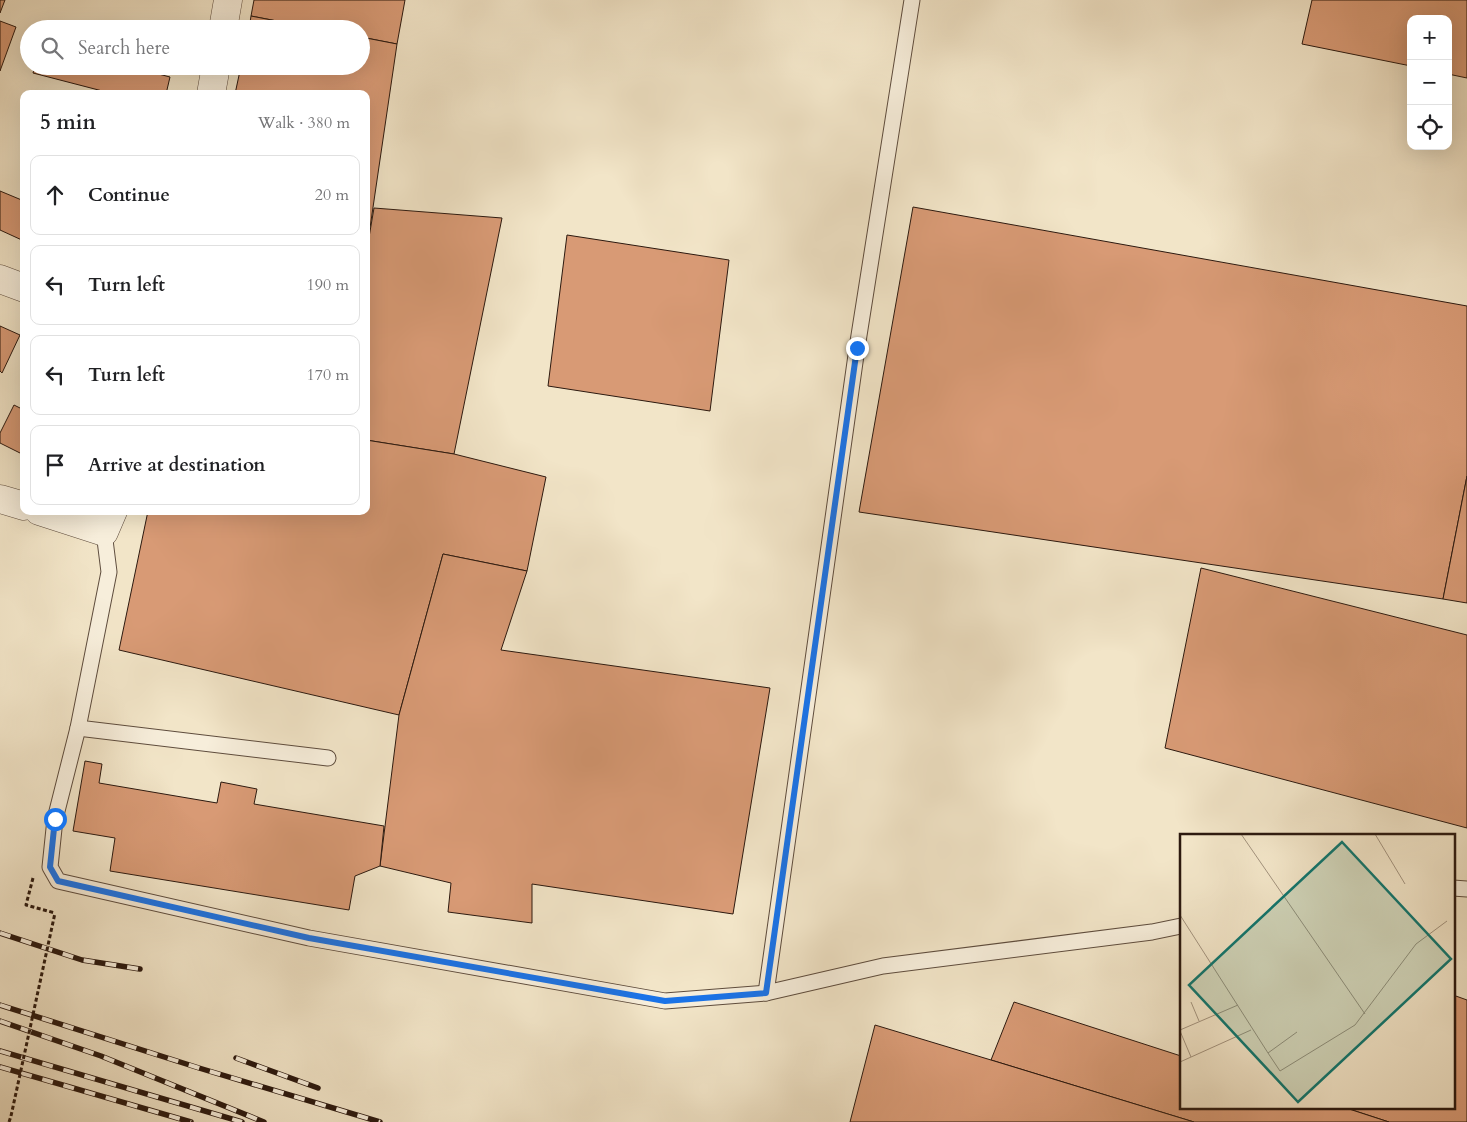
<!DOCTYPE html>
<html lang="en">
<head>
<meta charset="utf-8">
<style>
	:root { --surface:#fff; --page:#f2f2f2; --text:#202124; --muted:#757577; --line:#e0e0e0 }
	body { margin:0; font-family:Cardo,serif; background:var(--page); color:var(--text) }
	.controls { position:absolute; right:15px; top:15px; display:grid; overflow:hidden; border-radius:10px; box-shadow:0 5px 20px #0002 }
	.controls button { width:45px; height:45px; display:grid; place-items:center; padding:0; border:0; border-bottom:1px solid var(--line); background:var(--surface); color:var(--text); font:25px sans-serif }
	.stop { position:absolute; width:15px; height:15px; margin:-11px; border:4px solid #1a73e8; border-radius:50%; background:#fff }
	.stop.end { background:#1a73e8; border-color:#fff; box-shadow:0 1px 5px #0008 }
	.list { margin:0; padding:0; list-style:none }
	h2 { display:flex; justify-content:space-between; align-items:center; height:65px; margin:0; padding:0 20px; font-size:21px }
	h2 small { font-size:16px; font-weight:400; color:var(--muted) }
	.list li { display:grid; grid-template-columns:32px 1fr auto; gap:15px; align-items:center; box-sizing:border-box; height:80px; margin:0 10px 10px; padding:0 10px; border:1px solid var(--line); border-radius:10px }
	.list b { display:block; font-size:19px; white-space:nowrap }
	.list em { font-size:16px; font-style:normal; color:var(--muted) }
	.icon { flex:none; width:28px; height:28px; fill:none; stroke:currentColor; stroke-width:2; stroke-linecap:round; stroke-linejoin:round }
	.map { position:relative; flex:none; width:1467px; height:1122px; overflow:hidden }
	.search { position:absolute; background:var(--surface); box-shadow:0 5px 20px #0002; left:20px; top:20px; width:350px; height:55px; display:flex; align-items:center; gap:12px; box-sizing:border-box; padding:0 18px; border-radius:28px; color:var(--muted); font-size:19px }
	.panel { position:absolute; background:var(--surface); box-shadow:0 5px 20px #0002; left:20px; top:90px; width:350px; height:425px; border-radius:10px }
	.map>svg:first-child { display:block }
	.building { fill:#d89a75; stroke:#2c190f }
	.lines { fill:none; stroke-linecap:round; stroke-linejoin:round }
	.lane-casing { stroke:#5e4c3d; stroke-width:17 }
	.street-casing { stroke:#5e4c3d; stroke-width:29 }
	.path { stroke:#2c190f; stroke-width:3; stroke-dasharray:4 2.5; stroke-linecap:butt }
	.lane { stroke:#f7eedb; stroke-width:15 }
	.street { stroke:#f7eedb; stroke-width:28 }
	.rail-casing { stroke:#2c190f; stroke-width:5.5 }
	.rail { stroke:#f7eedb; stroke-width:4; stroke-dasharray:11; stroke-linecap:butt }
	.path-bridge { stroke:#2c190f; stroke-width:3; stroke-dasharray:4 2.5; stroke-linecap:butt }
	.route { stroke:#1a73e8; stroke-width:6 }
	.inset-road { fill:none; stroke:#a3937e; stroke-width:1 }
	.view { fill:#0f766e; fill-opacity:0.15; stroke:#0f766e; stroke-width:2.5 }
	.inset-edge { fill:none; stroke:#2c190f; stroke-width:2.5 }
</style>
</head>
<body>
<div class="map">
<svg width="1467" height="1122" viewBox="0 0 1467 1122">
	<rect width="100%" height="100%" fill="#f2e5c8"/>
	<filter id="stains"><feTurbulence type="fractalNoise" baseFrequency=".004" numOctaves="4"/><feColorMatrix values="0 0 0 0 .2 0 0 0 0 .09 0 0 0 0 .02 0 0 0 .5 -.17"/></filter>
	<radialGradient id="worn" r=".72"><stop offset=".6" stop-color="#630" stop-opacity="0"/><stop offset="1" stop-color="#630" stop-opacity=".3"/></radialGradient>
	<g class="building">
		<path d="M0 0H5L0 13Z"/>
		<path d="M254 0H405L397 44 361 37V29H318L251 16Z"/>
		<path d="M1312 0H1467V78L1448 74V19H1411V66L1302 44Z"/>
		<path d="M251 16 318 29H249Z"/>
		<path d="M0 21 16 27 0 71Z"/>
		<path d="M361 37 397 44 366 255V94H235L241 66H361Z"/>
		<path d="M35 66H128L170 77 166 94H114L33 73Z"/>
		<path d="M0 191 24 201V241L0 230Z"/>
		<path d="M913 207 1467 306V476L1443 599 859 512Z"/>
		<path d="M374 208 502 218 454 454 366 440V255Z"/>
		<path d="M567 235 729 260 710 411 548 386Z"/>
		<path d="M0 326 20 335 2 373 0 371Z"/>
		<path d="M14 405 24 410V455L0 443V433Z"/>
		<path d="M366 440 454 454 546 477 527 571 443 554 399 715 119 650 148 511H366Z"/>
		<path d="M1467 476V603L1443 599Z"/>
		<path d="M443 554 527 571 501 650 770 688 733 914 532 884V923L448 912 451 883 380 866 399 715Z"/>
		<path d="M1201 568 1467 635V828L1165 748Z"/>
		<path d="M85 761 102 764 99 783 217 803 221 782 257 789 254 804 384 826 380 866 355 876 349 910 110 871 115 838 73 831Z"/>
		<path d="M1453 995 1467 1000V1122H1389L1346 1108H1453Z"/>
		<path d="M1014 1002 1181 1056V1108H1346L1389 1122H1194L991 1060Z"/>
		<path d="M875 1025 991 1060 1194 1122H850Z"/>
	</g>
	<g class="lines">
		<defs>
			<g id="lane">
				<path d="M104 532 109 572 78 728 328 758"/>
				<path d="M78 728 55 819 50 867 58 881 309 938 665 1001 766 993 883 966 1152 932 1181 926"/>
				<path d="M1453 888 1467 889"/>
				<path d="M766 993 857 348 912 0"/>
			</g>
			<g id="street">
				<path d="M223 29 228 0"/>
				<path d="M211 94 216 66"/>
				<path d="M0 279 24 288"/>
				<path d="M0 499 24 506"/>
				<path d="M39 511 104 532 113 511"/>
			</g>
		</defs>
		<use href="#lane" class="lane-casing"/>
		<use href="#street" class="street-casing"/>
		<g class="path">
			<path d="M33 878 26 905 55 913"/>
			<path d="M9 1122 11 1116"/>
		</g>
		<use href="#lane" class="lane"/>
		<use href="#street" class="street"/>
		<defs>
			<g id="rail">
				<path d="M0 933 82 960 140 969"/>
				<path d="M0 1005 199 1068 380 1122"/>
				<path d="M0 1021 101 1056 264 1122"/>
				<path d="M0 1051 242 1122"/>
				<path d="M236 1058 318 1088"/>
				<path d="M0 1067 191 1122"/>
			</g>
		</defs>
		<use href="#rail" class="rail-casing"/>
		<use href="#rail" class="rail"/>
		<path class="path-bridge" d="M11 1116 55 913"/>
	</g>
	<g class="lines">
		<path class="route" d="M55 819 50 867 58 881 309 938 665 1001 766 993 857 348"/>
	</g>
	<g transform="translate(1180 834)">
		<rect width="275" height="275" fill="#f2e5c8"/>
		<path class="inset-road" d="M61 0 185 180M195 0 225 50M0 81 88 219 117 198M11 168 19 187M0 196 58 171M0 197 11 223M88 219 100 237 175 191 236 110 267 87M0 228 71 196"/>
		<path class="view" d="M162 8 271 125 118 268 9 151Z"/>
		<rect width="275" height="275" class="inset-edge"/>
	</g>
	<rect width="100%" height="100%" filter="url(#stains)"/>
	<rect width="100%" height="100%" fill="url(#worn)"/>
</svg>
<div class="controls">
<button>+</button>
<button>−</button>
<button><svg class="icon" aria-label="locate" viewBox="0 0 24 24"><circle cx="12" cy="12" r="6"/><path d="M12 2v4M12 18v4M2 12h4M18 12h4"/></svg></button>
</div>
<div class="stop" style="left:55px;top:819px"></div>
<div class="stop end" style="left:857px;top:348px"></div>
<div class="search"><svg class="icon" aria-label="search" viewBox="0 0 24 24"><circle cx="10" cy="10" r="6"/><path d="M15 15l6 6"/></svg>Search here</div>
<section class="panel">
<h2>5 min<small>Walk · 380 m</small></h2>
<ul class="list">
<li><svg class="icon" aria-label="ahead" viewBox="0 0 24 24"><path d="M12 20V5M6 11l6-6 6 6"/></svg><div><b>Continue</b></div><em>20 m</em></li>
<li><svg class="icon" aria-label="left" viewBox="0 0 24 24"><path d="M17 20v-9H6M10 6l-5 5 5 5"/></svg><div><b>Turn left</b></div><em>190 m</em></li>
<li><svg class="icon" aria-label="left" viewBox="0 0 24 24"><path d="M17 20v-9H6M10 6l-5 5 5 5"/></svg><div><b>Turn left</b></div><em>170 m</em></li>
<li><svg class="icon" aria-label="arrive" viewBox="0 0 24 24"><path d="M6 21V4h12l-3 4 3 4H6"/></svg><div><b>Arrive at destination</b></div></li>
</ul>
</section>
</div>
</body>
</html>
